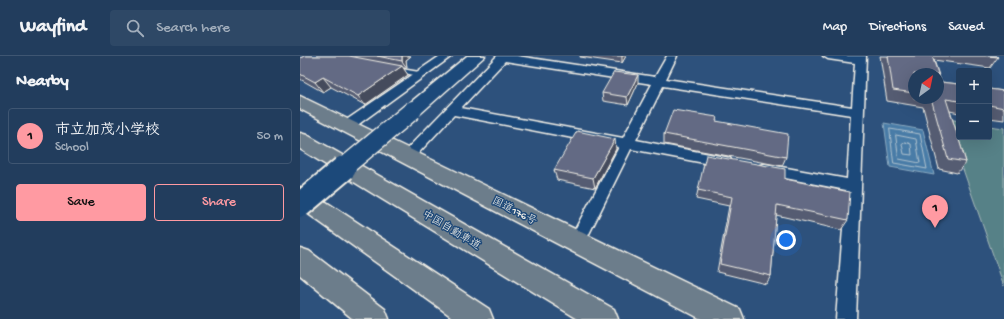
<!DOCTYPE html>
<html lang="en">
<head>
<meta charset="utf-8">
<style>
	:root { --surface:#223d5d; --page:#2e4866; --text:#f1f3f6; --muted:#a2aebc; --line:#3f5672; --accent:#ff9aa2 }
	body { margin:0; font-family:"Gochi Hand","Klee One",sans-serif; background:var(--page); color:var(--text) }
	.controls { position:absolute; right:12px; top:12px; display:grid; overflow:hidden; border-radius:4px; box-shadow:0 4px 16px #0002 }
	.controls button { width:36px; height:36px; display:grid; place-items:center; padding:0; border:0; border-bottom:1px solid var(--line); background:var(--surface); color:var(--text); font:20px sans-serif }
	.compass { position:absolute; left:608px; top:12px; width:36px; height:36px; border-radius:50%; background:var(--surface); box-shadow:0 4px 16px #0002; rotate:33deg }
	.you { position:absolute; left:486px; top:184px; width:14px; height:14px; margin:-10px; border:3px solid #fff; border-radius:50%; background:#1a73e8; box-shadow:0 0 0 6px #1a73e833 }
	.badge { display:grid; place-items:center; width:26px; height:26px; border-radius:50%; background:var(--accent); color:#111; font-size:13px; font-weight:700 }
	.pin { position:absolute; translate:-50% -33px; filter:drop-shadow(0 1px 2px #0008) }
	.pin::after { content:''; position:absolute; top:21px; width:14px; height:12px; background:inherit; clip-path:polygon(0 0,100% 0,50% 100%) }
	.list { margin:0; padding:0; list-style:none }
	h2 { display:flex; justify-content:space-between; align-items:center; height:52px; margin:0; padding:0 16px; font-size:17px }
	h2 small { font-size:13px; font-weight:400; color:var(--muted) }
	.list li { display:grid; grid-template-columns:26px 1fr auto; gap:12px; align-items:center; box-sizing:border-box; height:56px; margin:0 8px 8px; padding:0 8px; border:1px solid var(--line); border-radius:4px }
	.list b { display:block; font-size:15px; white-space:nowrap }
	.list p { margin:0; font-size:13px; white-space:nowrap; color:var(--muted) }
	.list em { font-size:13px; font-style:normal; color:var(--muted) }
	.actions { display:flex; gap:8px; padding:12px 16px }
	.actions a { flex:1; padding:9px 0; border:1px solid var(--accent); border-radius:4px; text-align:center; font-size:14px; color:var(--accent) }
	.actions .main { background:var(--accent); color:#111 }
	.icon { flex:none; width:22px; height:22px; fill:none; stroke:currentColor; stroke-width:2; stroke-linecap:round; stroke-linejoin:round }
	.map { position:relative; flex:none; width:704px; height:263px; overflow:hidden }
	header { display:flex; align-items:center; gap:24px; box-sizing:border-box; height:56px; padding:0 20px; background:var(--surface); border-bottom:1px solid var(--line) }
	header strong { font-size:19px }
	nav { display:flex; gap:22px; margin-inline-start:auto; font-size:14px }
	.search { width:280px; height:36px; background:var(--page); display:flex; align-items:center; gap:10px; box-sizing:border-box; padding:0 14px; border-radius:4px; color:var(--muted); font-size:15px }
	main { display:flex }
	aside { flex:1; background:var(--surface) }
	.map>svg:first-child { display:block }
	.green { fill:#578187; stroke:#a6b9b8 }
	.water { fill:#497ca7; stroke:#8dabc1 }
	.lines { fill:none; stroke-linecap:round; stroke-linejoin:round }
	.shore { stroke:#b0c2ce; stroke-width:1 }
	.lane-casing { stroke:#f4f1e8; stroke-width:3 }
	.street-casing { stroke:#f4f1e8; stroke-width:3 }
	.secondary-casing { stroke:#f4f1e8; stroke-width:3 }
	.highway-casing { stroke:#f4f1e8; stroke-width:3 }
	.lane { fill:#1f4a7a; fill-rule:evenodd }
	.street { fill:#1f4a7a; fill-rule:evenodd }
	.secondary { fill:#1f4a7a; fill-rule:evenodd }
	.highway { fill:#6c7d8b; fill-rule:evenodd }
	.secondary-bridge-far1-casing { stroke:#f4f1e8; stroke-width:21; stroke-linecap:butt }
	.secondary-bridge-casing { stroke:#f4f1e8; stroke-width:28; stroke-linecap:butt }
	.secondary-bridge-far1 { stroke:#1f4a7a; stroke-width:18 }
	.secondary-bridge { stroke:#1f4a7a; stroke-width:24 }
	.wall { fill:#555c72; stroke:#f4f1e8; fill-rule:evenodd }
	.shaded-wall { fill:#454b5c; stroke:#f4f1e8 }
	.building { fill:#636b84; stroke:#f4f1e8 }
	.labels { text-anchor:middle; stroke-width:3; stroke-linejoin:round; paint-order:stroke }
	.street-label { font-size:11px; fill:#f4f1e8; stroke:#1f4a7a }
</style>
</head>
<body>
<header>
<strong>Wayfind</strong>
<div class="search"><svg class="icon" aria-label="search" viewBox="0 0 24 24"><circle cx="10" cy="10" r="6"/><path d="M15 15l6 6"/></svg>Search here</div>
<nav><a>Map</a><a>Directions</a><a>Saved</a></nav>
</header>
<main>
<aside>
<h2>Nearby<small></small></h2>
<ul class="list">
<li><span class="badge">1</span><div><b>市立加茂小学校</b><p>School</p></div><em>50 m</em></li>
</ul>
<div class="actions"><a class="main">Save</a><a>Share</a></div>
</aside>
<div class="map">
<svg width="704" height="263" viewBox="0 0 704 263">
	<rect width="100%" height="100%" fill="#2d517c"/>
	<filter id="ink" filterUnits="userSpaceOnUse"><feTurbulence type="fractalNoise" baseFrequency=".025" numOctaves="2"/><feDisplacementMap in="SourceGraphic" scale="8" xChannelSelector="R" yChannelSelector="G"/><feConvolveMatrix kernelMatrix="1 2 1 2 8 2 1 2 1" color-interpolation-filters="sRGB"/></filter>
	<g filter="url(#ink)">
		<path class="green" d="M645 62 659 65V81H689V70L704 72V230Z"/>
		<path class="water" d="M584 67 623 74 634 119 590 111Z"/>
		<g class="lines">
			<g class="shore">
				<path d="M590 73 620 78 627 113 594 107Z"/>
				<path d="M596 79 616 83 620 107 599 103Z"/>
				<path d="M605 86 611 88 612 99 604 98 602 88Z"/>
			</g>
			<defs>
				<path id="lane" d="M96 12 119 16 122 18 119 20 94 15 93 14Z"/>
				<g id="street">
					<path d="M140 0H152L52 73H42L40 70 42 67Z"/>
					<path d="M197 0H217L355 21 367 0H377L366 23 552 51 555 7 528 3 523 0H566L556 263H536L546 134 465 118 460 117 458 113 460 109 465 108 547 123 551 59 363 30 336 84 425 101 430 102 432 106 430 110 425 111 331 93 283 190 277 192 271 190 269 185 319 91 154 59 112 104 107 105 102 104 100 100ZM205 5 352 28 323 82 161 52Z"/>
				</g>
				<path id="secondary" d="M167 0H185L120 58 113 60 106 58 104 54 106 50Z"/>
				<g id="highway">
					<path d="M0 40 440 253 444 263H401L0 53Z"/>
					<path d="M0 77 7 79 314 253 318 263H278L0 93Z"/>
					<path d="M0 131 8 134 189 253 193 263H155L0 152Z"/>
					<path d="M0 192 9 195 85 253 89 263H53L0 219Z"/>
				</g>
			</defs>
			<use href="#lane" class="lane-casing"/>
			<use href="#street" class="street-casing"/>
			<use href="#secondary" class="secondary-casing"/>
			<use href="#highway" class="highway-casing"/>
			<use href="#lane" class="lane"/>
			<use href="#street" class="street"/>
			<use href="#secondary" class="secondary"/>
			<use href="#highway" class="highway"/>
			<defs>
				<path id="secondary-bridge-far1" d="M42 113 113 54"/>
				<path id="secondary-bridge" d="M0 149 44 112"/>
			</defs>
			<use href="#secondary-bridge-far1" class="secondary-bridge-far1-casing"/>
			<use href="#secondary-bridge" class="secondary-bridge-casing"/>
			<use href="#secondary-bridge-far1" class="secondary-bridge-far1"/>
			<use href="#secondary-bridge" class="secondary-bridge"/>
		</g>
		<g class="wall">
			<path d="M5 0H111L106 4 107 12H103L108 19 65 49 31 31 23 36 0 23V2Z"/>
			<path d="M280 0H326L322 7 280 1Z"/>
			<path d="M580 0H697L698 1 690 12 634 4 641 26 659 28V57L650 55 666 106 657 117 639 113 623 51 587 45ZM614 18 638 42H614Z"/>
			<path d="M338 27 328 49 303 45 302 37Z"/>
			<path d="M689 33 704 35V64L689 62Z"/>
			<path d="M416 65 486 101 482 110 364 88V78Z"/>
			<path d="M316 93 295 132 257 124 254 114Z"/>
			<path d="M485 123 548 164 541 174 476 159 471 220 466 228 417 216 429 150 396 143 398 134Z"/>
		</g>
		<g class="shaded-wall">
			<path d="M102 0H111L106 4 107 12 102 5Z"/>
			<path d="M322 0H326L322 7Z"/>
			<path d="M102 10 108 19 65 49 58 40Z"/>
			<path d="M338 19V27L328 49 327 41Z"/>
			<path d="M23 21 31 31 23 36 15 26Z"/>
			<path d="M315 83 316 93 295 132 293 122Z"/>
		</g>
		<g class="building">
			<path d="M5 0H49L102 10 58 40 23 21 15 26 0 18V2Z"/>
			<path d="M77 0H102V5Z"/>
			<path d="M588 0H632L641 26 659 28V45L646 43 666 106 648 103 631 42H638V18H614V37L593 34Z"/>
			<path d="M688 0H697L698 1Z"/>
			<path d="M314 16 338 19 327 41 302 37Z"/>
			<path d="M689 33 704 35V52L689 49Z"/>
			<path d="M373 54 417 61 416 65 488 78 486 101 364 78Z"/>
			<path d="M277 75 315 83 293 122 254 114Z"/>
			<path d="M406 99 485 113V123L550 136 548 164 477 149 471 220 420 208 432 141 398 134Z"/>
		</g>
	</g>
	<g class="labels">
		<g class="street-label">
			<text transform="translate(215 154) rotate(27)" y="4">国道176号</text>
			<text transform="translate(152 173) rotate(31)" y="4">中国自動車道</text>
		</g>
	</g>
</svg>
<div class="controls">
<button>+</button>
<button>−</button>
</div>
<svg class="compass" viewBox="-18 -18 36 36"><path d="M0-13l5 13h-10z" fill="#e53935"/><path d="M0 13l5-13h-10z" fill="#a2aebc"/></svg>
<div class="you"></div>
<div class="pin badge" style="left:635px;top:172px">1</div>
</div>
</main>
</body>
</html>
